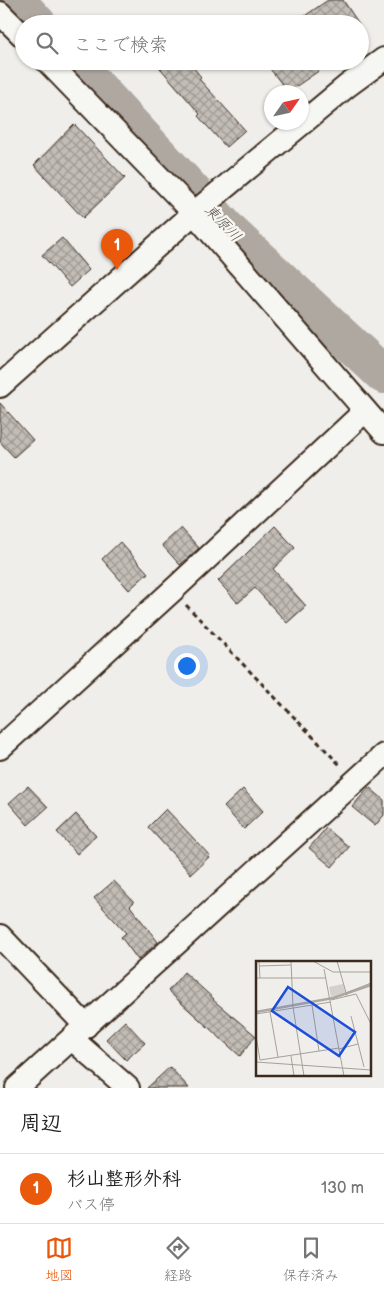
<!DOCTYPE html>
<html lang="ja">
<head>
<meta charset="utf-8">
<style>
	:root { --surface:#fff; --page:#f2f2f2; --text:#222; --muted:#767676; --line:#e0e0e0; --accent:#ea580c }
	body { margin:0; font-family:"Balsamiq Sans","Klee One",sans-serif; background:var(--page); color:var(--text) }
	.compass { position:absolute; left:264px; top:85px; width:45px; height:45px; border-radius:50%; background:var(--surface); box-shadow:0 1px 4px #0004; rotate:56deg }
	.you { position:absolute; left:186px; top:665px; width:18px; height:18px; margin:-12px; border:4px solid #fff; border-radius:50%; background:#1a73e8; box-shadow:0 0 0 8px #1a73e833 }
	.badge { display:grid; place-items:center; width:32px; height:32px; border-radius:50%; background:var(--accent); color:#fff; font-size:16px; font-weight:700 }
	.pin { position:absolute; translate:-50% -41px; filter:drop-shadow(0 1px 2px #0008) }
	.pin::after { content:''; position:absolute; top:26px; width:18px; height:15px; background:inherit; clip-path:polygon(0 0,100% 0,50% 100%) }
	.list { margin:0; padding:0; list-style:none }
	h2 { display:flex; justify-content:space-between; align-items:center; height:65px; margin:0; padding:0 20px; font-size:21px }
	h2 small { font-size:16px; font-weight:400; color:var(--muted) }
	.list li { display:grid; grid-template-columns:32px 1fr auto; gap:15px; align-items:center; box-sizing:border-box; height:70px; padding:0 20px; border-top:1px solid var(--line) }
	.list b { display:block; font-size:19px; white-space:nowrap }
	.list p { margin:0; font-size:16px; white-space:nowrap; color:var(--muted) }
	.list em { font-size:16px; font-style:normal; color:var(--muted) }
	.icon { flex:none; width:28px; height:28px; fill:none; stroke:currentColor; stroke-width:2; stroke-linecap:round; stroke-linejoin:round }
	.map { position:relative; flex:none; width:384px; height:1088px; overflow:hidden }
	.search { position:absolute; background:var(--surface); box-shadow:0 1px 4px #0004; left:15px; right:15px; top:15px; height:55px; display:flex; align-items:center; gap:12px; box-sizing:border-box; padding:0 18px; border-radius:28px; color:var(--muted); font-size:19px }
	.sheet { height:135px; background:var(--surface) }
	nav { display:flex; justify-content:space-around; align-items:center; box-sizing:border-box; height:70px; border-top:1px solid var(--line); background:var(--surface); font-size:14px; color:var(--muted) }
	nav a { display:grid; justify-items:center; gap:2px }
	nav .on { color:var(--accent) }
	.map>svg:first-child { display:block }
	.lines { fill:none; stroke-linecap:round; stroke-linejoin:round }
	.river { stroke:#afa8a1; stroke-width:38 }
	.building { fill:url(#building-cross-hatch); stroke:#3b2a1e }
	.minor-casing { stroke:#3b2a1e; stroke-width:26 }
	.path { stroke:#3b2a1e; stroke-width:3; stroke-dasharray:5 4; stroke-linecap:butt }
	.minor { stroke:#f6f6f2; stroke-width:22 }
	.labels { text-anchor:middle; stroke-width:5; stroke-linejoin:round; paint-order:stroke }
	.water-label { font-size:15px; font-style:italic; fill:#64564c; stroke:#f6f6f2 }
	.inset-river { fill:none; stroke:#afa8a1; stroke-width:2.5 }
	.inset-road { fill:none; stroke:#a7a098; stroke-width:1 }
	.view { fill:#1d4ed8; fill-opacity:0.15; stroke:#1d4ed8; stroke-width:2.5 }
	.inset-edge { fill:none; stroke:#3b2a1e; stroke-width:2.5 }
</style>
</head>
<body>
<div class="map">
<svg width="384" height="1088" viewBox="0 0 384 1088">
	<defs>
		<pattern id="building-cross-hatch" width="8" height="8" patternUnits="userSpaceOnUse" patternTransform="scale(1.25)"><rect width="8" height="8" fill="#c2bdb7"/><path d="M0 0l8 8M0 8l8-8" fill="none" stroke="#9f9a94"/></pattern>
	</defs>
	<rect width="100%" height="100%" fill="#efeeea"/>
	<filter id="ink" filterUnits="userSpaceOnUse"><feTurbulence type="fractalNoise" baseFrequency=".02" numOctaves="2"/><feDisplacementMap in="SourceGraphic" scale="10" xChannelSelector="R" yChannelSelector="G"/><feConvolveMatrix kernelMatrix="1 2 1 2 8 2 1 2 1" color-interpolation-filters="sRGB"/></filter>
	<g filter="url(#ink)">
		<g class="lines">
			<g class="river">
				<path d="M16 0 38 24"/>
				<path d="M73 61 232 234 384 375"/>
			</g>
		</g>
		<g class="building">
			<path d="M328 0H343L359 24H293Z"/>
			<path d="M154 61H188L201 77 199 79 245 130 226 147 198 116 200 114Z"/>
			<path d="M264 61H333L288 92Z"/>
			<path d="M74 124 125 178 83 218 34 165Z"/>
			<path d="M62 238 89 270 70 287 42 255Z"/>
			<path d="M0 403 33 440 14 457 0 442Z"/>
			<path d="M275 526 295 548 273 569 306 606 287 623 255 588 238 603 218 581Z"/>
			<path d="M181 528 199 548 180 565 162 545Z"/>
			<path d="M120 542 148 573 129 590 102 559Z"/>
			<path d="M28 786 48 807 28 825 9 803Z"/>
			<path d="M369 787 384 800V815L375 826 352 807Z"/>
			<path d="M243 789 263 811 244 829 224 807Z"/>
			<path d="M166 809 210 856 191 874 148 827Z"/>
			<path d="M76 814 96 836 77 854 57 832Z"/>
			<path d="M326 828 349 847 332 867 309 848Z"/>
			<path d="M114 881 134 902 130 906 158 942 138 960 121 937 126 933 94 898Z"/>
			<path d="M184 972 214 999 213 1000 256 1036 240 1056 168 991Z"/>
			<path d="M125 1021 145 1043 126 1060 106 1039Z"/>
			<path d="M170 1067 189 1088H147Z"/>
		</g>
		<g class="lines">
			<defs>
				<g id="minor">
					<path d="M0 13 24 37"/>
					<path d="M47 61 194 213 384 432"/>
					<path d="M0 386 194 213 347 86 384 59"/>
					<path d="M0 748 172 591 365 411"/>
					<path d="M0 936 86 1026"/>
					<path d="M72 1039 128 1088"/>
					<path d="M17 1088 384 755"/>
				</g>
			</defs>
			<use href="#minor" class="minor-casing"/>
			<path class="path" d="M186 605 342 767"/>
			<use href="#minor" class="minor"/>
		</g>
	</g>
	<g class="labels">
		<g class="water-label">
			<text transform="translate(223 223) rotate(46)" y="5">東原川</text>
		</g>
	</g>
	<g transform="translate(256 961)">
		<rect width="115" height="115" fill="#efeeea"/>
		<path d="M87 23 90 32 75 36 73 26Z" fill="#d4d1cc"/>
		<path class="inset-river" d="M0 51 77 37 115 24"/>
		<path class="inset-road" d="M3 0 4 17M35 0 37 46 48 115M57 0 77 11H115M81 0 91 35M3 5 35 4M68 8 88 115M0 17H70M90 32 115 22M75 39 100 33 115 63M56 44 63 90M14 51 22 96M0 53 75 41M95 55 108 106M0 75 4 99M83 88 102 83M35 95 38 115M4 99 83 87M0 101 115 109"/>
		<path class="view" d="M32 26 99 71 83 95 16 50Z"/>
		<rect width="115" height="115" class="inset-edge"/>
	</g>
</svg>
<svg class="compass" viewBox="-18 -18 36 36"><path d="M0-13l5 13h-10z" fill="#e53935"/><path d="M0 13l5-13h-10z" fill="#767676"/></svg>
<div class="you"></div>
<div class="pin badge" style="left:117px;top:270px">1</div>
<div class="search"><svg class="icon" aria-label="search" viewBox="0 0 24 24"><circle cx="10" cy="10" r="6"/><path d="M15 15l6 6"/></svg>ここで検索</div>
</div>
<section class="sheet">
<h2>周辺<small></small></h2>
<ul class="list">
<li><span class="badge">1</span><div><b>杉山整形外科</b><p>バス停</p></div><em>130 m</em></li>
</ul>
</section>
<nav>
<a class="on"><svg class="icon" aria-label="map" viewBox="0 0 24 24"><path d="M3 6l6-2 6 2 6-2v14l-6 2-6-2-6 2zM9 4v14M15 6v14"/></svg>地図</a>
<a><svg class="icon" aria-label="directions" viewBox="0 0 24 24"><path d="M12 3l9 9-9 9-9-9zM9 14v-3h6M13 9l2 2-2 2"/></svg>経路</a>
<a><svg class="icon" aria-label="saved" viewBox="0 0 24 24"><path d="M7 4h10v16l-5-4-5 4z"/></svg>保存済み</a>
</nav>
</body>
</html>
